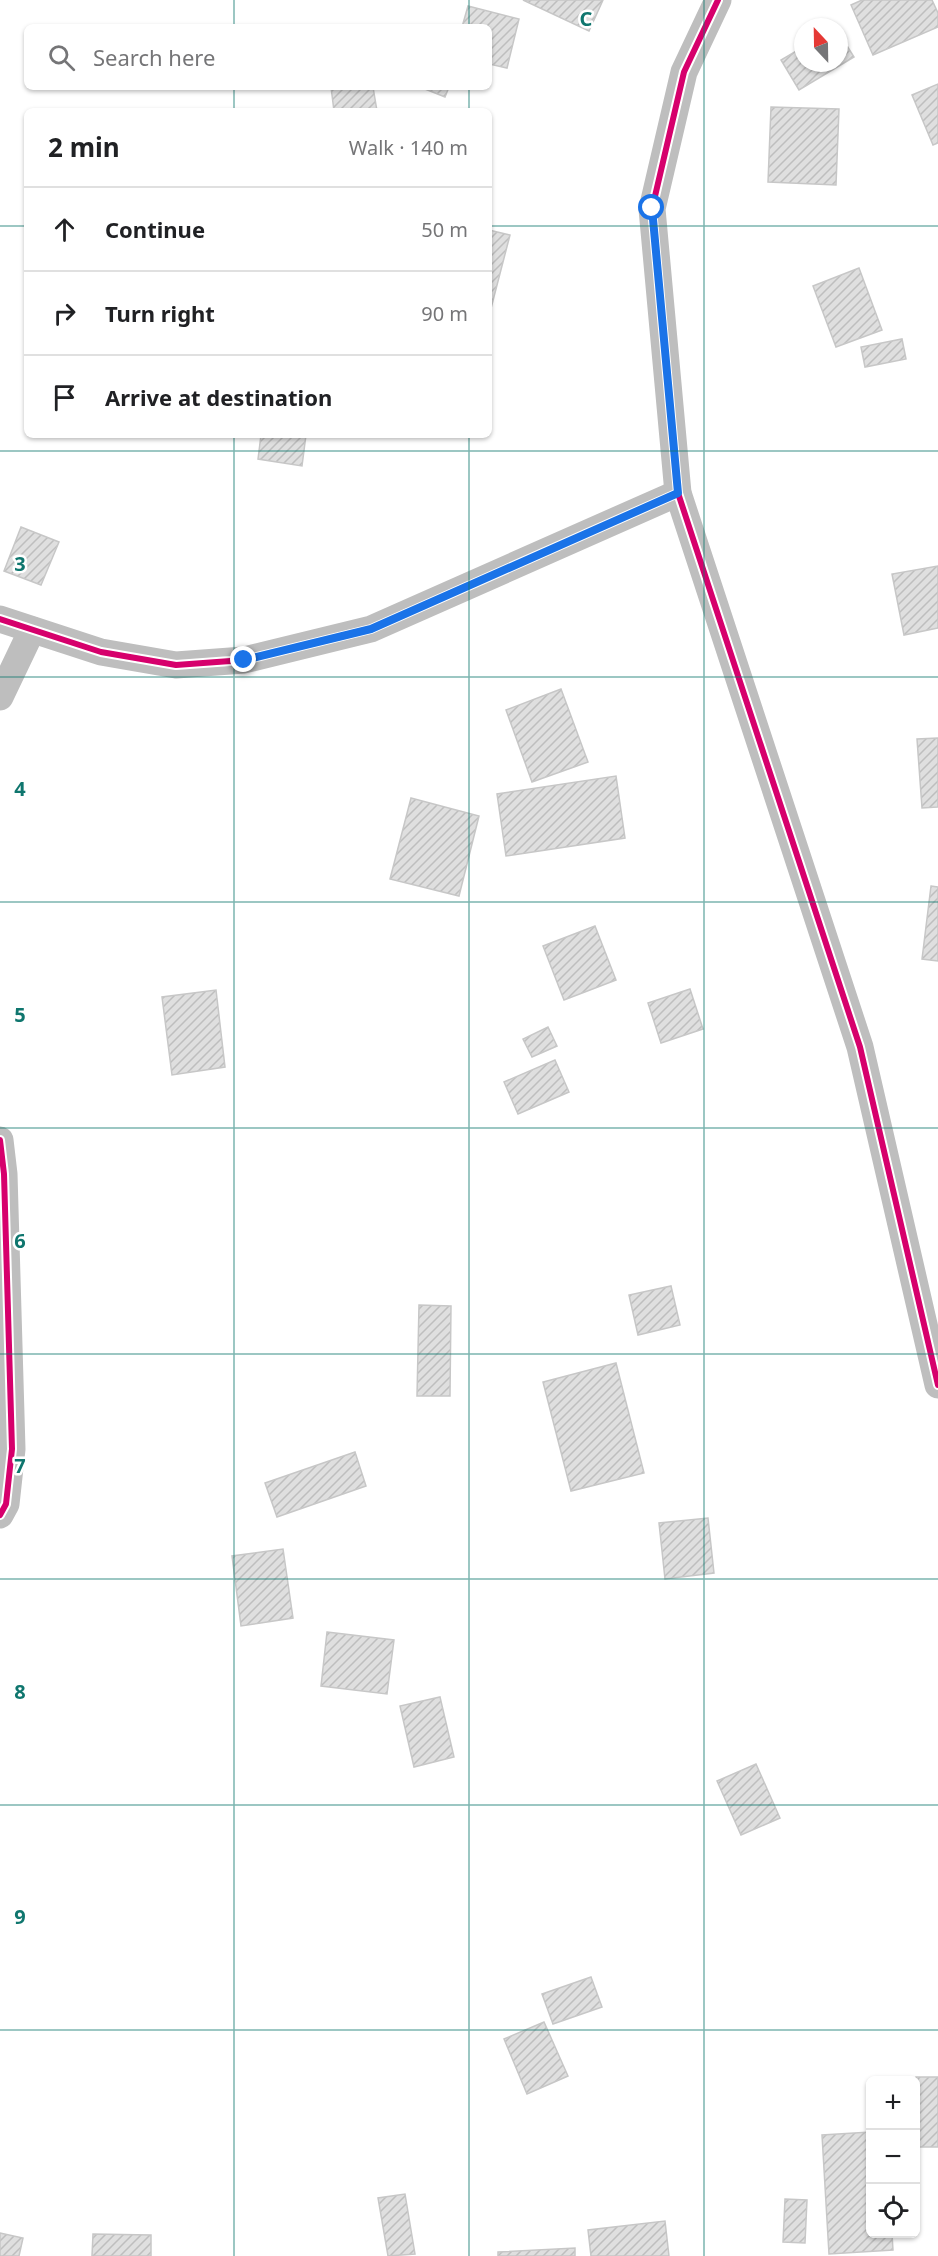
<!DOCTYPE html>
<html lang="en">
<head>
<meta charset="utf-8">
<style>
	:root { --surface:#fff; --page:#f6f6f6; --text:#202124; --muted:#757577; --line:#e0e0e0 }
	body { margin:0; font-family:"Noto Sans",sans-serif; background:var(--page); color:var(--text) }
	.controls { position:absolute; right:18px; bottom:18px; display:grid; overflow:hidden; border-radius:9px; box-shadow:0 2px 4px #0004 }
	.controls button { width:54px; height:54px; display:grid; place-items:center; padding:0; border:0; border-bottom:2px solid var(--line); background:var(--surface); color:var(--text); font:30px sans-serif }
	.compass { position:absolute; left:794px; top:18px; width:54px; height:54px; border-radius:50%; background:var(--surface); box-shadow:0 2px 4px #0004; rotate:338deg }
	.stop { position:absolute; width:18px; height:18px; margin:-14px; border:4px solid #1a73e8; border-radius:50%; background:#fff }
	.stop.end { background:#1a73e8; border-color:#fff; box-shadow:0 2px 6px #0008 }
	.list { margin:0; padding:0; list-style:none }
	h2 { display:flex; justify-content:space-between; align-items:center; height:78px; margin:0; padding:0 24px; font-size:26px }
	h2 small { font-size:20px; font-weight:400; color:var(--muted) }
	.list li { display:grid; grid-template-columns:39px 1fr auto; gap:18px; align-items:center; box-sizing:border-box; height:84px; padding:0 24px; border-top:2px solid var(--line) }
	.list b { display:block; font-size:22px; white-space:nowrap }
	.list em { font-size:20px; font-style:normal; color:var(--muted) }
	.icon { flex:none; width:33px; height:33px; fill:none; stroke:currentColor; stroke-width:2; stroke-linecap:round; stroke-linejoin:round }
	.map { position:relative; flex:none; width:938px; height:2256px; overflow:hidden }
	.search { position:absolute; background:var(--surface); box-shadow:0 2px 4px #0004; left:24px; top:24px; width:468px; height:66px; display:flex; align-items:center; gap:15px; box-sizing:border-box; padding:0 21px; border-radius:9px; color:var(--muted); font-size:22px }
	.panel { position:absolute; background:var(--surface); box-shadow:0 2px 4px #0004; left:24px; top:108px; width:468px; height:330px; border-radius:9px }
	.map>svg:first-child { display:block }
	.building { fill:url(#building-hatch); stroke:#c7c7c7; stroke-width:1.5 }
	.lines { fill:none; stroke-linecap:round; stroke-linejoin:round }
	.minor { stroke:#bebebe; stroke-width:27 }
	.cycleway-casing { stroke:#fff; stroke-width:10 }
	.cycleway { stroke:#d6006c; stroke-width:6 }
	.route { stroke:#1a73e8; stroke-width:8 }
	.grid { fill:none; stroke:#0f766e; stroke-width:1.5; stroke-opacity:0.55 }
	.grid-label { font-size:20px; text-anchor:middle; font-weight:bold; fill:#0f766e; stroke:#fff; stroke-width:5; stroke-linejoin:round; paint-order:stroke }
</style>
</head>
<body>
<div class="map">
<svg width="938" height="2256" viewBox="0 0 938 2256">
	<defs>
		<pattern id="building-hatch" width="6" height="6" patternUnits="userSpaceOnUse" patternTransform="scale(1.5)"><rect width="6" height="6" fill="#dfdfdf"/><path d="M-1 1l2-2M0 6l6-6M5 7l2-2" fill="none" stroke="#bebebe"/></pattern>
	</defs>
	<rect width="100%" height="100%" fill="#fff"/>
	<g class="building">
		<path d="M523 0H603L589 31Z"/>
		<path d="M862 0H932L938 13V27L873 55 851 5Z"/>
		<path d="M468 6 519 19 507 68 489 64V27H462Z"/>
		<path d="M839 33 854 57 799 90 781 60 803 47V63H839Z"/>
		<path d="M938 84V143L933 145 912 95Z"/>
		<path d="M331 87H373L377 111H334Z"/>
		<path d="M420 87H449L445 97Z"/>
		<path d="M771 107 839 109 836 185 768 182Z"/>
		<path d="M489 230 510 235 489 316Z"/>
		<path d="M859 268 882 330 836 347 813 286Z"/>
		<path d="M902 339 906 359 865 367 861 347Z"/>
		<path d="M261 435H306L302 466 258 459Z"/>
		<path d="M21 527 59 542 41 585 4 571Z"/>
		<path d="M938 566V628L904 635 892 574Z"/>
		<path d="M561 689 588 762 532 782 506 710Z"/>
		<path d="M938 738V807L922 808 917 739Z"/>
		<path d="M616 776 625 838 506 856 497 794Z"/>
		<path d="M411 798 479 816 459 896 390 879Z"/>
		<path d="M931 886 938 887V961L922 959Z"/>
		<path d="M595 926 616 980 564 1000 543 946Z"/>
		<path d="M690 989 703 1029 661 1043 648 1003Z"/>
		<path d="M216 990 225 1067 172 1075 162 997Z"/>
		<path d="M548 1027 557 1046 532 1057 523 1039Z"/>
		<path d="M555 1060 569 1092 518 1114 504 1082Z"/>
		<path d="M671 1286 680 1325 638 1335 629 1295Z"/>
		<path d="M419 1305 451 1306 450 1396H417Z"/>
		<path d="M616 1363 644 1473 571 1491 543 1382Z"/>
		<path d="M355 1452 366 1486 277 1517 265 1483Z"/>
		<path d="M708 1518 714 1573 665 1579 659 1523Z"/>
		<path d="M283 1549 293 1618 241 1626 232 1556Z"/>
		<path d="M327 1632 394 1640 387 1694 321 1686Z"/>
		<path d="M440 1697 454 1757 414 1767 400 1706Z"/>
		<path d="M756 1764 780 1818 741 1835 717 1781Z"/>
		<path d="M591 1977 602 2007 553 2024 542 1994Z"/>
		<path d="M544 2022 568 2076 527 2094 504 2039Z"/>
		<rect x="916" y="2077" width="22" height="70"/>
		<path d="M870 2132V2234H892L893 2250 829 2254 822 2135Z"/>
		<path d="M405 2194 415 2254 388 2256 378 2198Z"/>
		<path d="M785 2199 807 2200 805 2243 783 2242Z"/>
		<path d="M665 2221 669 2256H591L588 2230Z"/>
		<path d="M0 2233 23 2238 19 2256H0Z"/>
		<path d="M93 2234 151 2235V2256H92Z"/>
		<path d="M575 2248V2256H498V2252Z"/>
	</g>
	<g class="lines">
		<g class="minor">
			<path d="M718 0 684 72 652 209 678 493 860 1047 938 1385"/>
			<path d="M0 619 101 652 176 665 244 660 371 629 678 493"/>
			<path d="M0 697 32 630"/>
			<path d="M0 1140 4 1174 12 1449 6 1504 0 1515"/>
		</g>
		<defs>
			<g id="cycleway">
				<path d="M718 0 684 72 652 209 678 493 860 1047 938 1385"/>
				<path d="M0 619 101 652 176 665 244 660 371 629 678 493"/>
				<path d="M0 1140 4 1174 12 1449 6 1504 0 1515"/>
			</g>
		</defs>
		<use href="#cycleway" class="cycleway-casing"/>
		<use href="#cycleway" class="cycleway"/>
	</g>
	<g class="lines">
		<path class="route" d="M244 660 371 629 678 493 652 208"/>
	</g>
	<path class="grid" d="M234 0V27M469 0V27M704 0V2256M234 87V111M469 87V111M0 226H27M489 226H938M234 435V2256M469 435V2256M0 451H938M0 677H938M0 902H938M0 1128H938M0 1354H938M0 1579H938M0 1805H938M0 2030H938"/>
	<g class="grid-label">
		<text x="586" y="26">C</text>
		<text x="20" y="571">3</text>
		<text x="20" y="796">4</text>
		<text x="20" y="1022">5</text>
		<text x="20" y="1248">6</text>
		<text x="20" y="1473">7</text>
		<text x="20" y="1699">8</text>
		<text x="20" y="1924">9</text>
	</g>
</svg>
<div class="controls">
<button>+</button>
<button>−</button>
<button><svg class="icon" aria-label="locate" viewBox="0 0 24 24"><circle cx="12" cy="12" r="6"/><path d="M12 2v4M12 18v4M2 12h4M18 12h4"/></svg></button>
</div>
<svg class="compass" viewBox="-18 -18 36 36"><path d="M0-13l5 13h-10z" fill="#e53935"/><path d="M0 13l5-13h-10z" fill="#757577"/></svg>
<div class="stop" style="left:652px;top:208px"></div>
<div class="stop end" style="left:244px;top:660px"></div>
<div class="search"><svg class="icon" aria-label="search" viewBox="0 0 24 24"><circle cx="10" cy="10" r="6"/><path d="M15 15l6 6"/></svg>Search here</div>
<section class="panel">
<h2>2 min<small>Walk · 140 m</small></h2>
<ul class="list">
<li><svg class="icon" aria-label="ahead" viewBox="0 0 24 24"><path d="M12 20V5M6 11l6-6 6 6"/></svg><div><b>Continue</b></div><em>50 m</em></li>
<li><svg class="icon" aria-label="right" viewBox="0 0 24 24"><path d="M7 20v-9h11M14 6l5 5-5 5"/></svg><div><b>Turn right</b></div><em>90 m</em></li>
<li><svg class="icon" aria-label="arrive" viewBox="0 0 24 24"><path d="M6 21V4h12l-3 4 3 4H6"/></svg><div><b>Arrive at destination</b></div></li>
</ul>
</section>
</div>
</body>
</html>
